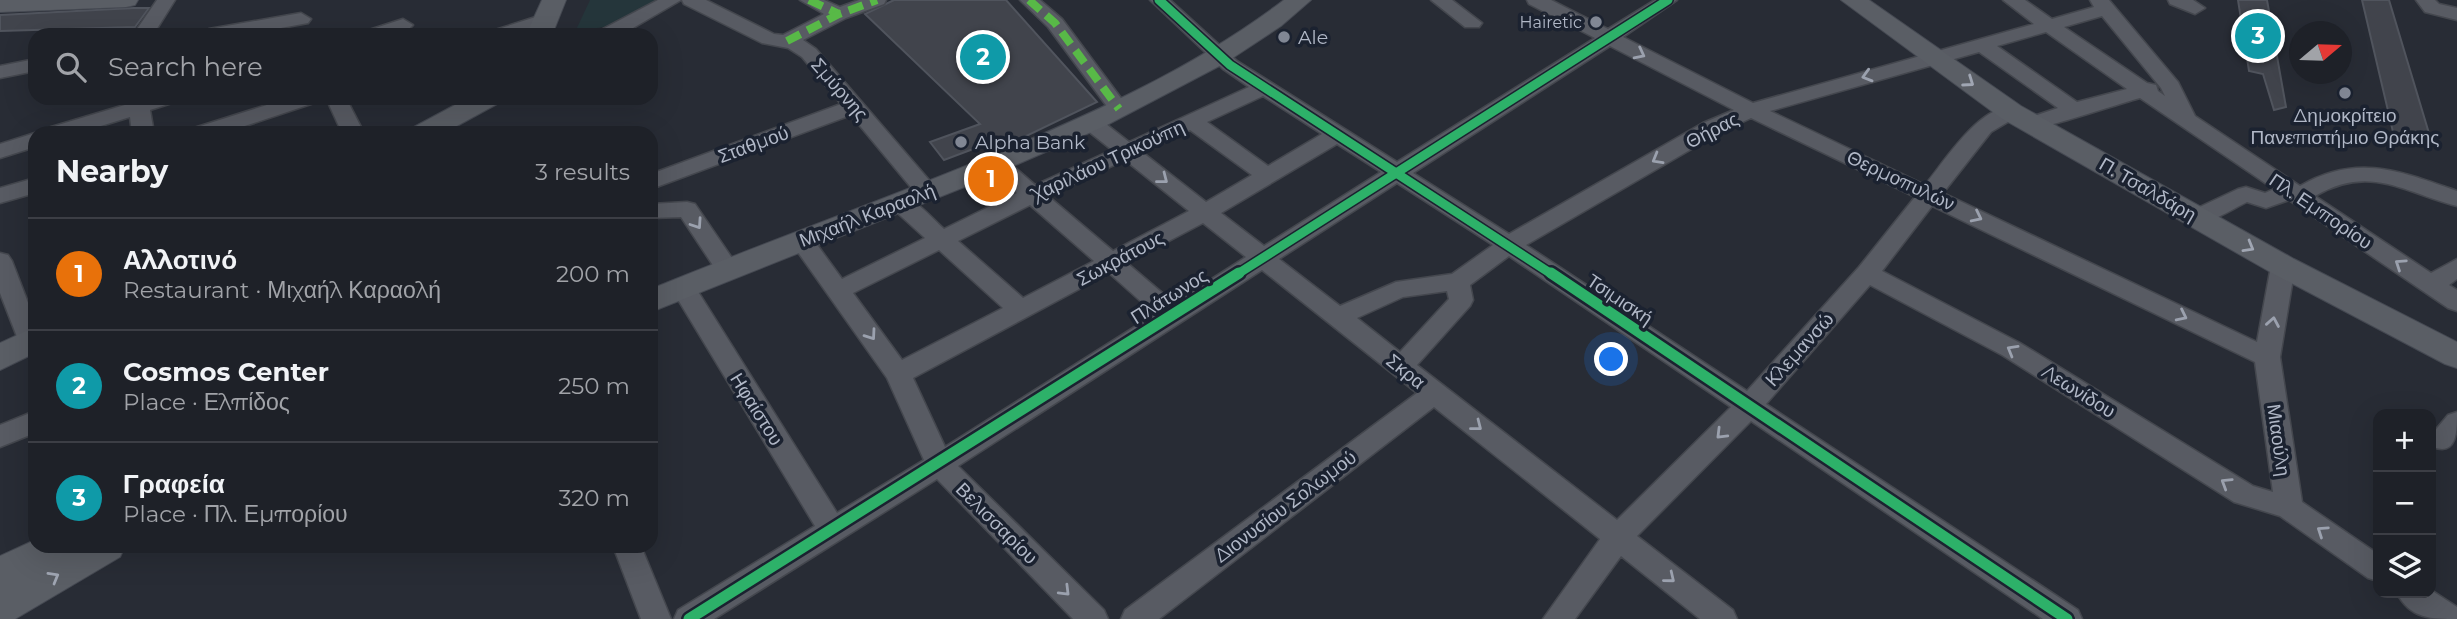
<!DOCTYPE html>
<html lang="en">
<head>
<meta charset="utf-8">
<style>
	:root { --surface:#1e2128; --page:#2b2e34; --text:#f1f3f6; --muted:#a1a3a8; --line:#3c3e45; --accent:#818794 }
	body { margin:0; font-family:Montserrat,sans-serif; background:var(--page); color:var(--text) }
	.controls { position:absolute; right:21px; bottom:21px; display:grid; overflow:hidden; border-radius:14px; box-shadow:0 7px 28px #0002 }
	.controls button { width:63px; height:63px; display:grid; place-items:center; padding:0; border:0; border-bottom:2px solid var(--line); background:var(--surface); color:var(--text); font:35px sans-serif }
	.compass { position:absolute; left:2289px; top:21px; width:63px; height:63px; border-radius:50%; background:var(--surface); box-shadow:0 7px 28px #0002; rotate:71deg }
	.you { position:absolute; left:1612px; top:360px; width:24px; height:24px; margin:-18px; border:5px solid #fff; border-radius:50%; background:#1a73e8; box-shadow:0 0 0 10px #1a73e833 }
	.badge { display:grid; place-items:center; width:46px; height:46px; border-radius:50%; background:var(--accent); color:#fff; font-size:23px; font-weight:700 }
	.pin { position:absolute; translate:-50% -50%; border:4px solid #fff; box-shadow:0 2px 7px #0006 }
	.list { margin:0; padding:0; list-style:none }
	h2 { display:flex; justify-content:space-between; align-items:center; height:91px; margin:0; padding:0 28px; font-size:30px }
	h2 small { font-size:23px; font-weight:400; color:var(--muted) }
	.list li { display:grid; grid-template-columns:46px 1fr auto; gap:21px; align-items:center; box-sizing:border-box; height:112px; padding:0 28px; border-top:2px solid var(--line) }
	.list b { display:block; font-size:26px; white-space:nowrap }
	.list p { margin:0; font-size:23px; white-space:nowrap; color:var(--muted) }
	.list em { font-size:23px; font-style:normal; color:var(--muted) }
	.icon { flex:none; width:38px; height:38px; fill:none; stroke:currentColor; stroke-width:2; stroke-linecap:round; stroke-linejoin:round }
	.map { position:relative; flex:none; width:2457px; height:619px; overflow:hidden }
	.search { position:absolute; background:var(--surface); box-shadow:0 7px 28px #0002; left:28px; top:28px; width:630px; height:77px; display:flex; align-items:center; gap:18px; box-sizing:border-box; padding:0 24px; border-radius:21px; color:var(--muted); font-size:26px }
	.panel { position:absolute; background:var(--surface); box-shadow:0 7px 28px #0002; left:28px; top:126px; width:630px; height:427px; border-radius:21px }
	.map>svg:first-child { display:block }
	.green { fill:#25363b }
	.building { fill:#41444c; stroke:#50545d; stroke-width:2 }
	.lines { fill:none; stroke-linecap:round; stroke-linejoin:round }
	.minor-casing { stroke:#44474e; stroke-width:3 }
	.major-casing { stroke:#454952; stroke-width:2 }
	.minor { fill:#585b63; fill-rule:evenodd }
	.major { fill:#5a5e65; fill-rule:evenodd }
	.quiet { stroke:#58b947; stroke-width:8; stroke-dasharray:15 8; stroke-linecap:butt }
	.cycleway-far1-casing { stroke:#1b2230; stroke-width:12 }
	.cycleway-casing { stroke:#1b2230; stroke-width:16 }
	.cycleway-far1 { stroke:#2db169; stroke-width:9 }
	.cycleway { stroke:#2db169; stroke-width:11 }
	.oneway { stroke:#9ba1ae }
	.oneway2 { stroke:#a0a6b3 }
	.poi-dot { fill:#818794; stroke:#1b2230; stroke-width:2.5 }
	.labels { text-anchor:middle; stroke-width:7; stroke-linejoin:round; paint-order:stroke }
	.far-poi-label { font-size:16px; fill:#b1b8c7; stroke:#1b2230; text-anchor:end }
	.poi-label { font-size:19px; fill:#b1b8c7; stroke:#1b2230; text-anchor:start }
	.street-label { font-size:19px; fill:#b1b8c7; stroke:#1b2230 }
</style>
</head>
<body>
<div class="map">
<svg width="2457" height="619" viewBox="0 0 2457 619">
	<rect width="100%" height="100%" fill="#282c35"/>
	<path class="green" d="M590 0H656L608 26 575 32Z"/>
	<g class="building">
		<path d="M894 0H1006L1097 102 1003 147 997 140 944 160 930 142 980 124 865 14Z"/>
		<path d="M2238 0H2267L2286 107 2274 110 2263 74 2249 71Z"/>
		<path d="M2362 0H2389L2431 140 2393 132Z"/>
		<path d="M134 8H149L135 27 0 31V15Z"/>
	</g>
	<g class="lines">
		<defs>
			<g id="minor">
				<path d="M157 0H175L153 35H133Z"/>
				<path d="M658 0H681L621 35H596L599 31Z"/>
				<path d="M682 0H706L774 34 783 35 824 14 800 0H824L840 7 859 0H886L884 4 846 18 803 40 816 49 935 187 938 192 935 197 927 199 919 197 851 115 651 189V174L841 104 802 57 788 48 762 43 684 4Z"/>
				<path d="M1020 0H1040L1062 19 1129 109 1126 113H1112L1048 27Z"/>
				<path d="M1150 0H1170L1237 61 1397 162 1595 38 1529 4 1527 0H1551L1608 29 1655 0H1677L1623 37 1753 103 2034 24 2003 0H2025L2052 19 2094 7 2090 0H2109L2178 82 2195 116 2300 186C2357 153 2400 171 2457 191V206C2403 192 2370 164 2315 196L2431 273 2457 259V279L2449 285 2457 290V311L2448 308 2289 200 2266 208 2247 202C2230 210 2207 227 2189 222L2186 217 2189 212 2238 189 2246 187 2265 193 2274 189 2140 98C2120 103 2037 132 2025 129L2021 124 2025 119 2058 108 1979 52 1770 111 1925 185C1945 161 1983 99 2018 108L2021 112 2018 116 1991 132 1943 193 2257 342 2271 266 2275 260 2283 258 2291 260 2295 266 2280 357 2302 502 2378 554V581L2368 578 2280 516 2234 502 2002 355 1870 285 1766 404 2078 610 2082 619H2043L1751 421 1637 536 1733 610 1737 619H1700L1621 556 1575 619H1543L1600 539 1434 407 1159 619H1121L1125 610 1417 393 1262 270 958 466 1104 610 1108 619H1073L937 479 714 619H674L678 610 815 526 671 288 674 282 683 280 692 282 837 513 924 460 887 378 790 241 794 235 802 233 810 235 842 279 925 238 891 207 888 202 891 197C911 191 930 217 944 229L1017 193 989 169 986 164 989 159H1005L1035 185 1112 150 1083 127 1079 122 1083 117H1097L1129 142 1249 87 1223 69ZM2102 16 2161 88 2165 96 2158 91 2156 85 2147 83 2064 27ZM2046 32 2127 89 2077 102 1997 46ZM1610 46 1734 110 1703 123 1509 234 1413 173ZM1263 96 1322 134 1268 166 1207 122ZM1751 118 1915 197 1859 267 1747 391 1526 245 1719 133ZM1190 130 1252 175 1206 202 1142 152ZM1337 144 1381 172 1264 246 1221 213ZM1125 160 1189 211 1113 251 1048 196ZM1397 183 1493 245 1452 274 1396 282 1340 306 1279 259ZM1030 205 1094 261 1023 298 958 241ZM1932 206 2255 362 2273 492 2253 486 2020 343 1882 271ZM1203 223 1246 257 1174 303 1127 263ZM939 250 1003 308 902 360 853 293ZM1509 256 1731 407 1617 520 1417 365 1470 306 1473 300 1470 285ZM1109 273 1155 314 945 447 913 378ZM1447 291 1449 299 1400 352 1357 318 1403 297Z"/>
				<path d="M1431 0H1452L1482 23 1479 27H1465Z"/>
				<path d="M2168 0H2193L2205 8 2195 14 2170 4Z"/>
				<path d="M2416 0H2435L2439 4 2457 8V20L2425 12Z"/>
				<path d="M301 13 311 19 308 23 243 35H199L209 29Z"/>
				<path d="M545 14 552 16 555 20 552 24 519 35H489L492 31Z"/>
				<path d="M403 19 413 25C402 38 379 35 363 35L366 31Z"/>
				<path d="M35 59V71L0 78V66Z"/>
				<path d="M128 98H178L175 102 150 110 154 133H132L130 117 78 133H45L48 128 128 104Z"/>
				<path d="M289 98H320L317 102 224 133H191L194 128Z"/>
				<path d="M326 98H346L364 133H342Z"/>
				<path d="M35 133V147L0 158V144Z"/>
				<path d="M35 178V193L0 203V188Z"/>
				<path d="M687 202 695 204 736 264 740 270 736 276 728 278 720 276 681 217 651 218V204Z"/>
				<path d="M0 253 8 255 12 261 35 321V349L21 347 0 293Z"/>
				<path d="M35 411V433L0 447V425Z"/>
				<path d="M2457 412C2457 431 2457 456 2433 447V433L2448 415Z"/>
				<path d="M613 546H641L671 619H641Z"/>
				<path d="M2431 590 2457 607V619C2432 619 2410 619 2397 593H2431Z"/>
			</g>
			<g id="major">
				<path d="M0 0H138L135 5 126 7 0 12Z"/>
				<path d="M542 0H566L552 35H526Z"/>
				<path d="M1284 0H1311L1281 26 1225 63 1105 126 972 184 651 312V289C761 244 873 204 983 159 1088 116 1193 69 1284 0Z"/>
				<path d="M1841 0H1869L2021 106 2294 259 2457 342V368L2445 364 2272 273 2001 118Z"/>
				<path d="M468 98H501L497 104 444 133H410L414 127Z"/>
				<path d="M35 327V353L0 370V343Z"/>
				<path d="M35 540V546H125L120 557 15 619H0V556Z"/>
			</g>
		</defs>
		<use href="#minor" class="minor-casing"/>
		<use href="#major" class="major-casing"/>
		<use href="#minor" class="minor"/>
		<use href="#major" class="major"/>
		<g class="quiet">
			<path d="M809 0 839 14"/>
			<path d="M1029 0 1055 23 1119 109"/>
			<path d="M787 41 839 14 877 0"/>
		</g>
		<defs>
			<g id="cycleway-far1">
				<path d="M1159 0 1230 65 1553 275"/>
				<path d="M1236 275 1668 0"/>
			</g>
			<g id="cycleway">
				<path d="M1551 273 2067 619"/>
				<path d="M689 619 1239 273"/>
			</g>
		</defs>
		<use href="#cycleway-far1" class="cycleway-far1-casing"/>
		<use href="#cycleway" class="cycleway-casing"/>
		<use href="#cycleway-far1" class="cycleway-far1"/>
		<use href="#cycleway" class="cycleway"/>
	</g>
	<defs><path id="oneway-chevron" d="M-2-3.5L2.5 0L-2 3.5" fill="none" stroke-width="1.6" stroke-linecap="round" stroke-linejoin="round" transform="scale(1.75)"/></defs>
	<g class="oneway">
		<use href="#oneway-chevron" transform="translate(1640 54) rotate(27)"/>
		<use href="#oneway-chevron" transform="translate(1867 76) rotate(164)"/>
		<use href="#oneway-chevron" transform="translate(1657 159) rotate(150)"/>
		<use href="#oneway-chevron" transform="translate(1163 179) rotate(38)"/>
		<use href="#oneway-chevron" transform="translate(1977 217) rotate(26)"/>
		<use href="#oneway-chevron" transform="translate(697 224) rotate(56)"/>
		<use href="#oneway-chevron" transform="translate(2400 264) rotate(-146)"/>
		<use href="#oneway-chevron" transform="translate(2182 316) rotate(26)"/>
		<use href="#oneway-chevron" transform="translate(2273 322) rotate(-80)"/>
		<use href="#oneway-chevron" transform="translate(871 335) rotate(55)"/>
		<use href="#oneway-chevron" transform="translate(2012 350) rotate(-150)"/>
		<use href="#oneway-chevron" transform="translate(1477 426) rotate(38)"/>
		<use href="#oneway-chevron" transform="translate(1721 434) rotate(135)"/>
		<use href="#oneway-chevron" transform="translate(2226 483) rotate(-148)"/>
		<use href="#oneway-chevron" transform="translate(2322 531) rotate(-146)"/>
		<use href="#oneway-chevron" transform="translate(1670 578) rotate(39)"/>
		<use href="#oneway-chevron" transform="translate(1065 591) rotate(45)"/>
	</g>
	<g class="oneway2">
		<use href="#oneway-chevron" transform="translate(1969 82) rotate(35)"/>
		<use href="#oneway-chevron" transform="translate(2249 247) rotate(30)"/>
		<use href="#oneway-chevron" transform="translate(54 577) rotate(-30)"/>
	</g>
	<g class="poi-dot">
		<circle cx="1596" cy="22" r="7"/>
		<circle cx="1284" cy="37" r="7"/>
		<circle cx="2345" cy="93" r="7"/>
		<circle cx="961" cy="142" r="7"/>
	</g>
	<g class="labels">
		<g class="far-poi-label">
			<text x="1582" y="28">Hairetic</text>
		</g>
		<g class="poi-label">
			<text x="1298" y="44">Ale</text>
			<text x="2345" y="122" text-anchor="middle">Δημοκρίτειο<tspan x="2345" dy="22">Πανεπιστήμιο Θράκης</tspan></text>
			<text x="975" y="149">Alpha Bank</text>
		</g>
		<g class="street-label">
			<text transform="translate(840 89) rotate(49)" y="7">Σμύρνης</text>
			<text transform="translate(1712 130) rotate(-27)" y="7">Θήρας</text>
			<text transform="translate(753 144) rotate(-20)" y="7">Σταθμού</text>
			<text transform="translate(1108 160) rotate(-25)" y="7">Χαριλάου Τρικούπη</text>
			<text transform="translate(1901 180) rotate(25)" y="7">Θερμοπυλών</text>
			<text transform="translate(2148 189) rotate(30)" y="7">Π. Τσαλδάρη</text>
			<text transform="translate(2321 211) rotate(34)" y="7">Πλ. Εμπορίου</text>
			<text transform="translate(867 215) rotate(-21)" y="7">Μιχαήλ Καραολή</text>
			<text transform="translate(1120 258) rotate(-28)" y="7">Σωκράτους</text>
			<text transform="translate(1169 296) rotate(-32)" y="7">Πλάτωνος</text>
			<text transform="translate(1620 299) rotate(34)" y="7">Τσιμισκή</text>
			<text transform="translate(1799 349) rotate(-48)" y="7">Κλεμανσώ</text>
			<text transform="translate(1406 371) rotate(39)" y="7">Σκρα</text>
			<text transform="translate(2079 391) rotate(32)" y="7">Λεωνίδου</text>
			<text transform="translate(757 409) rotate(58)" y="7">Ηφαίστου</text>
			<text transform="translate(2279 440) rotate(82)" y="7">Μιαούλη</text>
			<text transform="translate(1285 506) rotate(-37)" y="7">Διονυσίου Σολωμού</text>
			<text transform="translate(997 523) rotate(45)" y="7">Βελισσαρίου</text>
		</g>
	</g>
</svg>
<div class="controls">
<button>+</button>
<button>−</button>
<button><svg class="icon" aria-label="layers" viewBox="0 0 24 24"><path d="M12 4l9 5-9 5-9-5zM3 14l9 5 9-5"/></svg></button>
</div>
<svg class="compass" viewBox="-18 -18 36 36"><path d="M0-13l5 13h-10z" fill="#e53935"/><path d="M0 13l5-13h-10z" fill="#a1a3a8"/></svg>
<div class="you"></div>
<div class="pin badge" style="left:991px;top:179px;background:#e8710a">1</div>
<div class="pin badge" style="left:983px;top:57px;background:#0f9aa8">2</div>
<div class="pin badge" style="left:2258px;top:36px;background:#0f9aa8">3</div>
<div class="search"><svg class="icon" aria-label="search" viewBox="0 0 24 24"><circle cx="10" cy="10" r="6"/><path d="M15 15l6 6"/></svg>Search here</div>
<section class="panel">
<h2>Nearby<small>3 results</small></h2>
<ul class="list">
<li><span class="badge" style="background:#e8710a">1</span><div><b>Αλλοτινό</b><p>Restaurant · Μιχαήλ Καραολή</p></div><em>200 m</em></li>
<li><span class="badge" style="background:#0f9aa8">2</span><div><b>Cosmos Center</b><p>Place · Ελπίδος</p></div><em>250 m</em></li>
<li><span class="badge" style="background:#0f9aa8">3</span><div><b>Γραφεία</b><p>Place · Πλ. Εμπορίου</p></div><em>320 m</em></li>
</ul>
</section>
</div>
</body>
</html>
